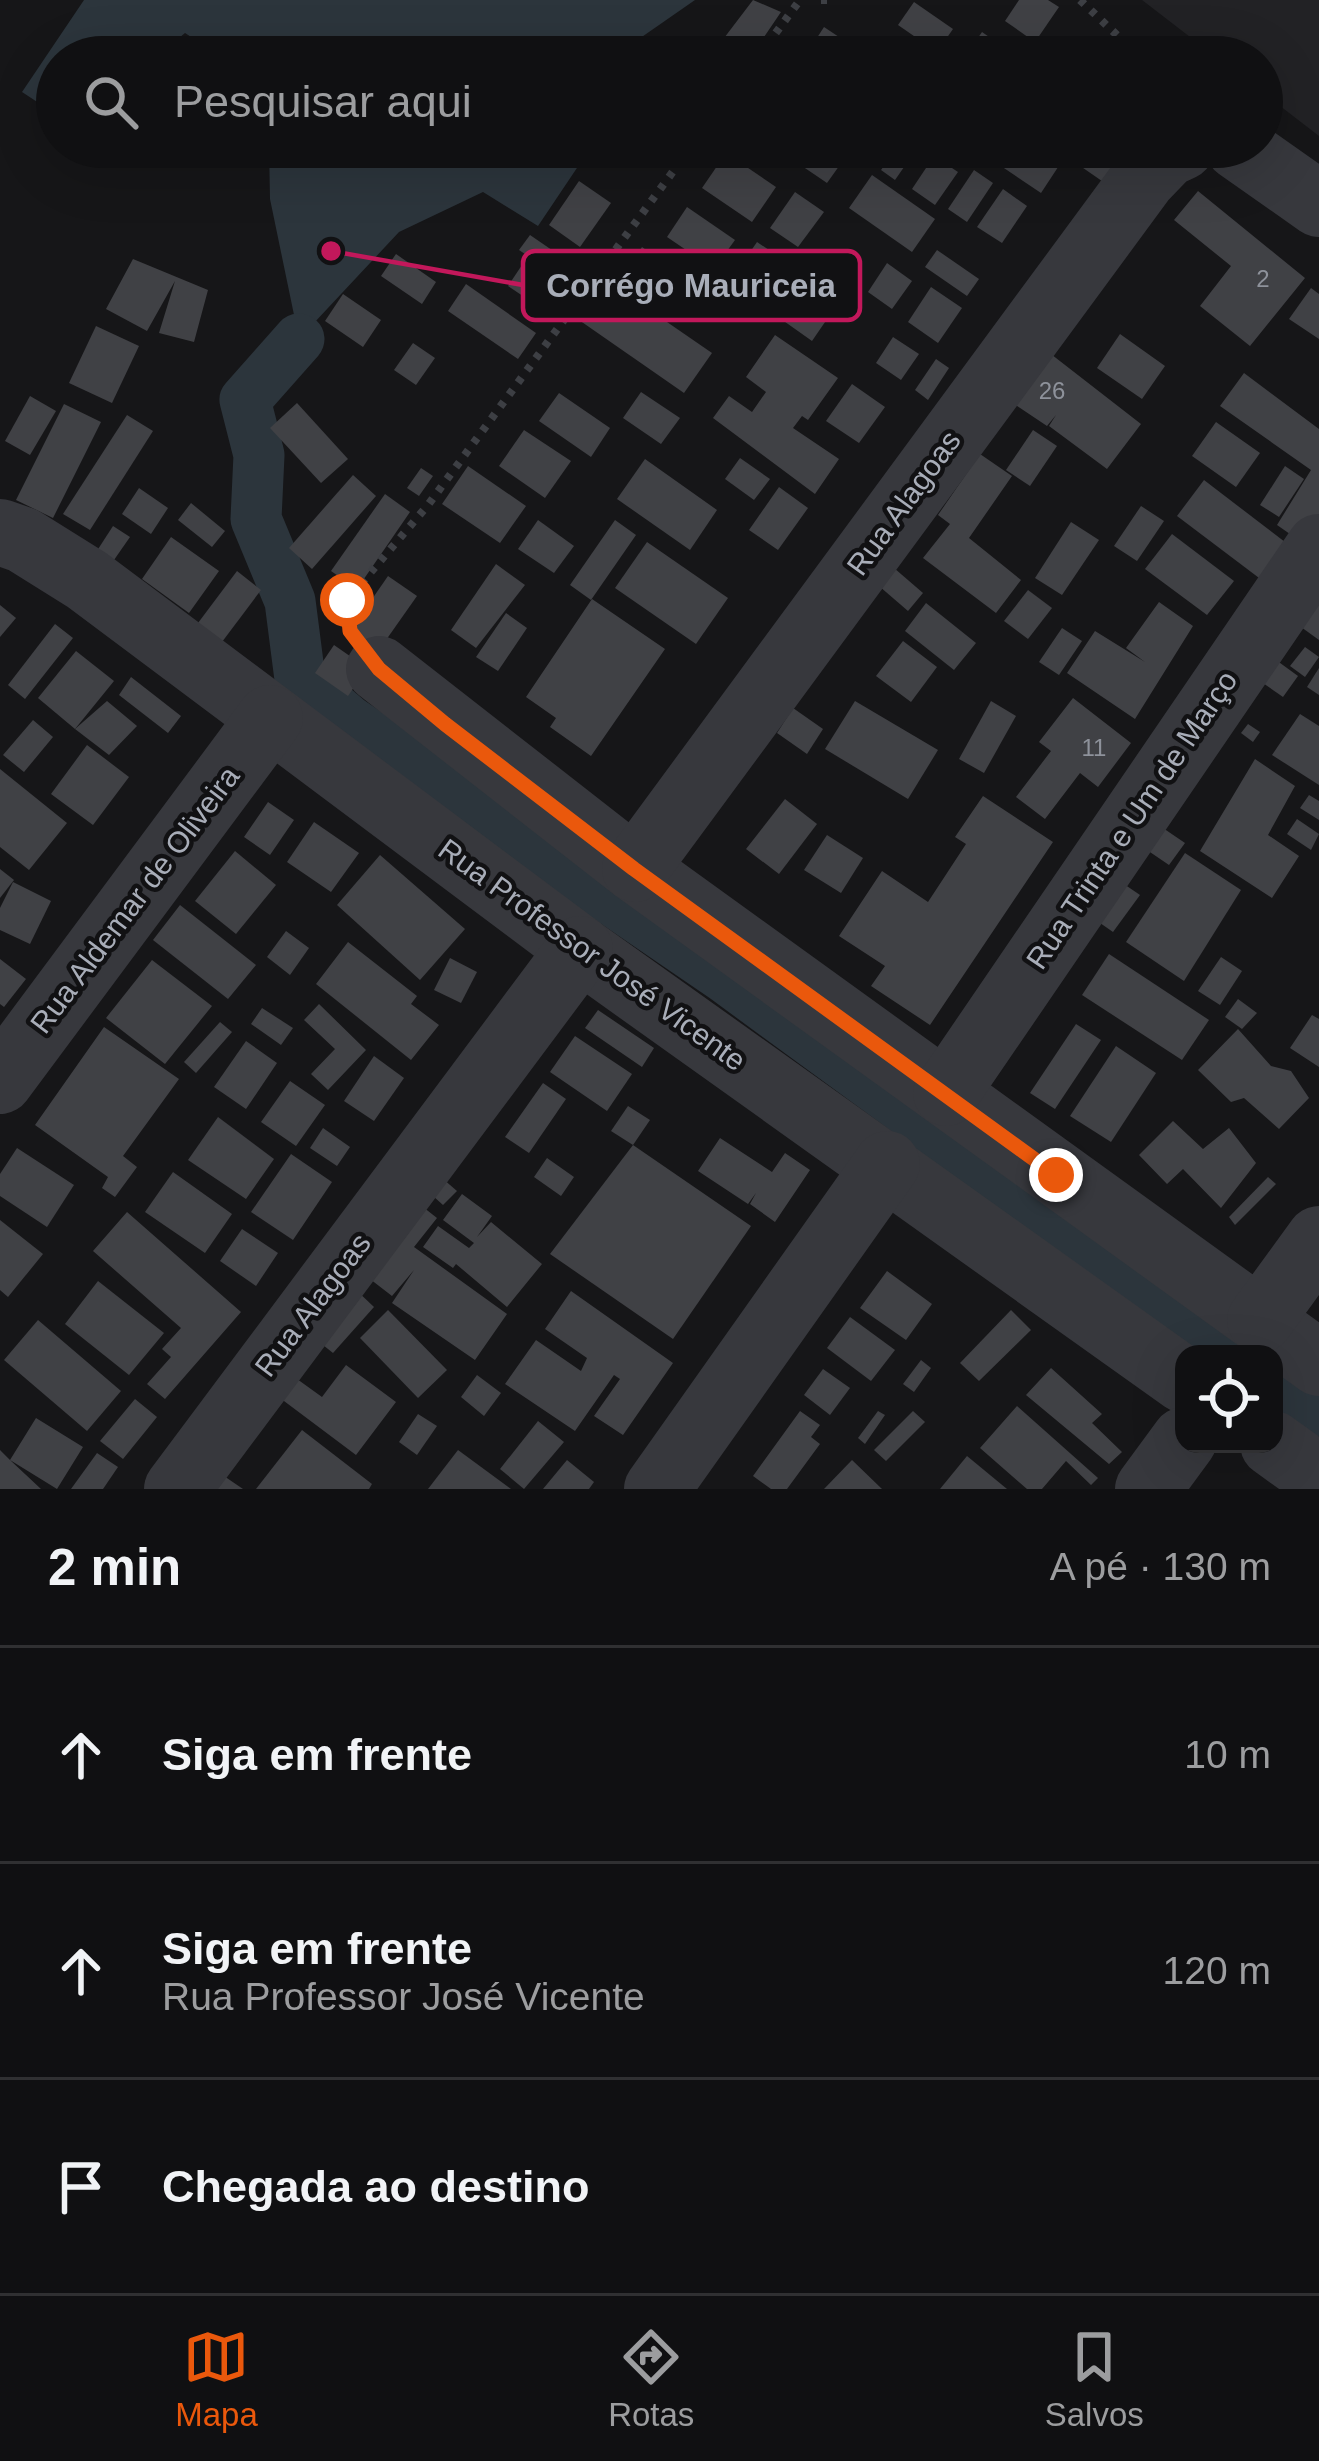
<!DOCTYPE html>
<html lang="pt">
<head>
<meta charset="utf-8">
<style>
	:root { --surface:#101012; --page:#1e1e20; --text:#f1f3f6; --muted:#9c9d9f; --line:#303032; --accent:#ea580c }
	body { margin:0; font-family:Arial,sans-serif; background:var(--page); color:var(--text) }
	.controls { position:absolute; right:36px; bottom:36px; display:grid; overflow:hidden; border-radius:24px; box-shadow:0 12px 48px #0002 }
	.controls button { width:108px; height:108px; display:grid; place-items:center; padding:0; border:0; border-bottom:3px solid var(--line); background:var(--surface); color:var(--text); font:60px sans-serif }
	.stop { position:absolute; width:36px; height:36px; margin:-27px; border:9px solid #ea580c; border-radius:50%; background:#fff }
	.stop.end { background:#ea580c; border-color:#fff; box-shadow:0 3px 12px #0008 }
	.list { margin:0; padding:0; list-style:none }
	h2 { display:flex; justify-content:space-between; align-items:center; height:156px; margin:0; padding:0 48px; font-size:51px }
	h2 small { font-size:39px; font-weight:400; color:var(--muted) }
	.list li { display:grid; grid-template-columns:78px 1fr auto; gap:36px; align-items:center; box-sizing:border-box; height:216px; padding:0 48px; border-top:3px solid var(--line) }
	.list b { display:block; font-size:45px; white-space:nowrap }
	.list p { margin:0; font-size:39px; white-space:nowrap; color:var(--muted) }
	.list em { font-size:39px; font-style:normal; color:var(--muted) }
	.icon { flex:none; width:66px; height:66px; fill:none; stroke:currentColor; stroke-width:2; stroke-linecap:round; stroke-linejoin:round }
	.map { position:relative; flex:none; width:1319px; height:1489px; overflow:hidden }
	.search { position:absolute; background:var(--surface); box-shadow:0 12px 48px #0002; left:36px; right:36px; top:36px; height:132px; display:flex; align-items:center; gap:30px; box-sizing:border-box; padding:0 42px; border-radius:66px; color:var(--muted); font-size:45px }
	.sheet { height:804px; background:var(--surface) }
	nav { display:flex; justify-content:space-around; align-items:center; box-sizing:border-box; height:168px; border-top:3px solid var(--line); background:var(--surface); font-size:33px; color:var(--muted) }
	nav a { display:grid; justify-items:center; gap:6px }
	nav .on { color:var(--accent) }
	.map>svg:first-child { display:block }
	.built { fill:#222225 }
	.water { fill:#2c353c }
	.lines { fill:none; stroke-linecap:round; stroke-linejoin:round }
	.canal { stroke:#2c353c; stroke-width:51 }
	.building { fill:#404145 }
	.path { stroke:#3d3f44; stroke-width:8; stroke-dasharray:6 9; stroke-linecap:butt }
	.minor { stroke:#37383d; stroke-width:66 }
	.route { stroke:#ea580c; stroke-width:15 }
	.labels { text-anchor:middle; stroke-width:9; stroke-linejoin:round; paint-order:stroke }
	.number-label { font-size:24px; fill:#8e929b }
	.street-label { font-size:30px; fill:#a8adb8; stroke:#111113 }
	.leader { fill:none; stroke:#c2185b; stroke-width:4.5 }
	.callout-dot { fill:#c2185b; stroke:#111113; stroke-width:4.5 }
	.callout { fill:#111113; stroke:#c2185b; stroke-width:4.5 }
	.callout-label { font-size:33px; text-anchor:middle; font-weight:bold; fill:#a8adb8 }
</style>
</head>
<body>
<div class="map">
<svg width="1319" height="1489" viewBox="0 0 1319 1489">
	<rect width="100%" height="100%" fill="#161618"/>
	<path class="built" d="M1142 0H1319V136L1262 92V57H1216Z"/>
	<g class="water">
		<path d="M84 0H695L613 57H222L185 33 156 57H57V115L22 92Z"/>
		<path d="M269 147H582L585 156 538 226 483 192 399 232 299 339 270 199Z"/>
	</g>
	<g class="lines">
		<g class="canal">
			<path d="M299 339 245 400 259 455 256 519 290 601 300 679 348 720 724 977 1239 1354"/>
			<path d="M1274 1379 1319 1411"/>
		</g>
	</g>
	<g class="building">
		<path d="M753 0 781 12 762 40 757 36 742 57H734L718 46Z"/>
		<path d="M1019 0H1048L1059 7 1035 42 1005 21Z"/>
		<path d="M914 2 953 29 937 52 898 25Z"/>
		<path d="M824 27 848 43 853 36 883 56 898 37 927 57H826L811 47Z"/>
		<path d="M982 32 1005 48 999 57H965Z"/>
		<path d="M1022 45 1040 57H1014Z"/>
		<path d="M774 147H819L842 162 827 183Z"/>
		<path d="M860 147H879L866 166 853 157Z"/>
		<path d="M897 147H918L895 180 881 170Z"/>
		<path d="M1005 147H1061L1068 152 1041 193 995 162Z"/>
		<path d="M1083 147H1110L1130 161 1112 188 1073 161Z"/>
		<path d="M726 153 776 187 752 222 702 188Z"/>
		<path d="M934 156 958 172 935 205 912 189Z"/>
		<path d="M974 170 993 183 967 222 948 209Z"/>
		<path d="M872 175 935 219 912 252 849 208Z"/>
		<path d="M579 181 611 203 580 247 549 225Z"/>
		<path d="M1003 189 1027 206 1002 243 977 227Z"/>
		<path d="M1198 191 1305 278 1250 346 1200 306 1231 266 1174 220Z"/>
		<path d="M795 192 824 212 798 247 770 228Z"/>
		<path d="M687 207 735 240 714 269 667 237Z"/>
		<path d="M530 235 584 272 574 287 519 250Z"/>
		<path d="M757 242 781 258 748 306 725 289Z"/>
		<path d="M642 247 664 263 644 292 622 278Z"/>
		<path d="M937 250 979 279 967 296 925 267Z"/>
		<path d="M396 254 436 282 422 304 381 276Z"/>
		<path d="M133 259 208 290 194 342 159 333 175 281 147 331 106 309Z"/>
		<path d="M796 260 845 293 812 341 764 307Z"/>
		<path d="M887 263 912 281 892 309 868 292Z"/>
		<path d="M522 265 566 295 551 315 508 286Z"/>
		<path d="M606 280 712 353 684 393 579 320Z"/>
		<path d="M466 284 536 333 518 359 448 311Z"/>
		<path d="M931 287 962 308 938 343 908 322Z"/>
		<path d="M1311 288 1319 294V339L1289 319Z"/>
		<path d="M343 294 381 320 363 347 325 321Z"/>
		<path d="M96 326 139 346 112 403 69 383Z"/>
		<path d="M1120 334 1165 366 1142 399 1097 368Z"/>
		<path d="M775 335 838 378 808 420 802 416 793 428 839 459 815 494 713 418 729 396 752 412 766 392 746 377Z"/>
		<path d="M893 337 919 354 901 380 876 363Z"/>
		<path d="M413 343 435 358 416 385 394 370Z"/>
		<path d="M1047 351 1141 424 1107 469 1049 426 1056 415 1047 426 1011 402Z"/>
		<path d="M936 359 949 368 928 400 915 390Z"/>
		<path d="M1244 373 1319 429V514L1300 541 1277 525 1311 470 1220 406Z"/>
		<path d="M852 384 885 407 859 443 826 421Z"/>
		<path d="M641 392 680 418 661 444 623 418Z"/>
		<path d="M559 393 610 428 591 457 539 421Z"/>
		<path d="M30 396 56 411 30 455 5 441Z"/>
		<path d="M297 403 348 459 321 483 270 428Z"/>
		<path d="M64 404 101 422 53 518 16 500Z"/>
		<path d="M127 415 153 431 90 530 63 514Z"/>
		<path d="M1216 422 1260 453 1236 487 1192 456Z"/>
		<path d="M524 430 571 461 545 498 499 466Z"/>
		<path d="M1033 430 1057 446 1030 486 1006 470Z"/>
		<path d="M980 454 1012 476 969 538 1021 580 996 613 923 558 950 524 938 515Z"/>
		<path d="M740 458 770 479 754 500 725 479Z"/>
		<path d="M645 459 717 510 690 550 617 499Z"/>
		<path d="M468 466 526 506 500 543 442 504Z"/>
		<path d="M1285 466 1304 479 1279 517 1260 505Z"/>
		<path d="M421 468 433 476 419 496 407 488Z"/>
		<path d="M353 475 376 496 312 569 289 548Z"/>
		<path d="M1204 480 1298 552 1271 587 1177 516Z"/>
		<path d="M779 487 808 508 778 550 749 530Z"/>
		<path d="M139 488 168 508 151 534 122 514Z"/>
		<path d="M385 494 410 512 357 589 331 571Z"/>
		<path d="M191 503 225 531 212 547 178 520Z"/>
		<path d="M1141 506 1164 521 1137 561 1114 546Z"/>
		<path d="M538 520 574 546 554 573 518 549Z"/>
		<path d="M615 520 636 535 591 600 570 585Z"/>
		<path d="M1071 522 1099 540 1062 595 1035 578Z"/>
		<path d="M113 526 130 537 107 570 91 560Z"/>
		<path d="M1172 534 1234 581 1207 615 1145 569Z"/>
		<path d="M171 537 219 571 189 613 142 579Z"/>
		<path d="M647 542 728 598 696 644 615 588Z"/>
		<path d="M496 564 525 585 476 648 451 630Z"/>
		<path d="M894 568 923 593 908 611 879 586Z"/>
		<path d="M237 571 261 590 219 646 195 627Z"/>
		<path d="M388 576 417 596 379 650 350 631Z"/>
		<path d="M1028 590 1052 608 1028 639 1004 621Z"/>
		<path d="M592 599 665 649 591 756 550 727 556 718 526 697Z"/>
		<path d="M1159 602 1193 626 1135 719 1067 673 1095 631 1145 662 1126 648Z"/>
		<path d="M926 603 976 643 954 670 905 631Z"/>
		<path d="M1319 604V640L1301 627Z"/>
		<path d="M0 605 16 618 0 637Z"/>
		<path d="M506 613 527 628 498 671 476 657Z"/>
		<path d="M55 624 73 638 25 699 8 685Z"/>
		<path d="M1062 628 1082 641 1059 675 1039 662Z"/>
		<path d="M903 641 937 667 911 702 876 676Z"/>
		<path d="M334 645 367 668 348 696 315 673Z"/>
		<path d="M1305 647 1319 657 1305 677 1290 666Z"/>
		<path d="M76 651 114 681 75 729 38 698Z"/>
		<path d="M1276 660 1298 676 1283 697 1260 681Z"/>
		<path d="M1319 668V695L1307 687Z"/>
		<path d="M131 677 181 716 168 733 119 695Z"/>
		<path d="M1073 698 1131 743 1098 787 1080 773 1045 819 1016 797 1051 751 1039 742Z"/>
		<path d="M107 701 137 726 109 755 75 729Z"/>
		<path d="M855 701 938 750 908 799 825 749Z"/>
		<path d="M991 701 1016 716 984 773 959 759Z"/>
		<path d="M793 708 823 729 807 754 777 733Z"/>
		<path d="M1300 714 1319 726V785L1272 755Z"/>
		<path d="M33 720 53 737 24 772 3 755Z"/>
		<path d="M1248 724 1260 732 1253 742 1241 733Z"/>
		<path d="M87 745 129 777 93 825 51 794Z"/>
		<path d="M1255 759 1295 786 1268 835 1299 856 1272 898 1200 851Z"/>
		<path d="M0 769 67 823 29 870 0 847Z"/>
		<path d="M1309 795 1319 801V820L1300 808Z"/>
		<path d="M983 796 1053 842 930 1025 871 986 885 966 839 936 882 871 928 902 966 844 955 837Z"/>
		<path d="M785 799 817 824 779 874 746 849Z"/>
		<path d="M268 802 294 820 270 855 244 837Z"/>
		<path d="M1297 819 1319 834 1311 850 1287 834Z"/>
		<path d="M314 822 359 853 331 892 287 862Z"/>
		<path d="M1160 826 1185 843 1169 865 1144 848Z"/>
		<path d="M827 835 863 858 841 893 804 870Z"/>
		<path d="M235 851 276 885 236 934 195 901Z"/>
		<path d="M1185 853 1241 890 1184 981 1126 942Z"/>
		<path d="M380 855 465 929 420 980 337 905Z"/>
		<path d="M0 869 14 880 0 898Z"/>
		<path d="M1118 880 1140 895 1113 932 1090 916Z"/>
		<path d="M13 882 51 901 30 944 0 930V908Z"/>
		<path d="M180 905 256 965 228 999 153 940Z"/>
		<path d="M286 931 309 948 290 975 267 957Z"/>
		<path d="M348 942 417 996 411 1004 439 1025 411 1060 316 984Z"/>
		<path d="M1109 954 1209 1020 1182 1060 1082 995Z"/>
		<path d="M1221 957 1242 971 1220 1005 1198 991Z"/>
		<path d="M450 958 477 972 461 1003 434 990Z"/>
		<path d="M0 959 26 979 4 1007 0 1004Z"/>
		<path d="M152 960 212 1006 165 1064 106 1018Z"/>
		<path d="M1238 999 1257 1013 1242 1029 1225 1017Z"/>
		<path d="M319 1004 366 1050 328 1090 311 1074 335 1049 304 1020Z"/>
		<path d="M262 1008 293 1028 281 1045 251 1024Z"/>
		<path d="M598 1010 654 1048 642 1067 585 1028Z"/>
		<path d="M1312 1015 1319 1019V1067L1290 1048Z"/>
		<path d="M220 1022 232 1032 196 1073 184 1062Z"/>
		<path d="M1076 1024 1101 1040 1055 1109 1030 1093Z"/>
		<path d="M104 1027 179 1079 123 1156 137 1167 115 1197 102 1188 108 1177 35 1125Z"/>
		<path d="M1238 1029 1271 1066 1291 1071 1309 1098 1279 1129 1244 1098 1231 1102 1198 1070Z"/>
		<path d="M575 1036 632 1074 607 1111 550 1072Z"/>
		<path d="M246 1041 277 1063 246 1109 214 1087Z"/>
		<path d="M1116 1046 1156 1073 1111 1142 1070 1116Z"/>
		<path d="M374 1056 404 1078 374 1121 344 1101Z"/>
		<path d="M290 1081 325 1105 296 1146 261 1122Z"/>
		<path d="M543 1083 566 1099 529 1153 505 1137Z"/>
		<path d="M628 1106 650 1120 633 1145 611 1131Z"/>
		<path d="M218 1117 274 1159 246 1199 188 1160Z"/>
		<path d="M1173 1121 1203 1149 1229 1128 1256 1163 1221 1208 1183 1169 1167 1184 1139 1155Z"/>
		<path d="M323 1128 350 1147 337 1166 310 1148Z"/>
		<path d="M720 1138 772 1172 785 1153 810 1170 775 1222 750 1204 756 1193 748 1204 698 1171Z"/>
		<path d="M633 1145 751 1226 673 1339 550 1254Z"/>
		<path d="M17 1148 74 1185 47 1227 0 1196V1174Z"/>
		<path d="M291 1154 332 1182 293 1240 251 1212Z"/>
		<path d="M547 1158 574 1177 561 1196 534 1177Z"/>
		<path d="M173 1172 232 1214 205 1253 145 1212Z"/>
		<path d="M435 1172 457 1191 443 1205 422 1186Z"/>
		<path d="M1268 1177 1276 1184 1235 1225 1229 1217Z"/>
		<path d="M462 1194 492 1216 477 1237 491 1222 542 1264 507 1307 456 1264 453 1268 423 1247 438 1226 469 1248 474 1243 443 1220Z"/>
		<path d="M423 1207 437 1218 414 1247 507 1314 475 1360 392 1303 414 1270 392 1296 370 1279Z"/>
		<path d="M127 1212 241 1312 165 1399 147 1384 171 1357 162 1349 181 1328 93 1251Z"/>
		<path d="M0 1220 43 1254 8 1297 0 1290Z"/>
		<path d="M242 1229 278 1253 256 1286 220 1261Z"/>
		<path d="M887 1271 932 1304 906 1340 860 1308Z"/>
		<path d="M98 1281 164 1333 129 1375 65 1324Z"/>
		<path d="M355 1289 374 1307 333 1353 313 1337Z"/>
		<path d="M571 1291 673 1363 623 1435 594 1416 620 1379 614 1375 575 1431 505 1384 536 1340 581 1371 587 1358 545 1329Z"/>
		<path d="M388 1310 447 1370 418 1398 360 1338Z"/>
		<path d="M1011 1310 1031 1330 979 1381 960 1363Z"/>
		<path d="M850 1317 895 1350 871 1381 827 1348Z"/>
		<path d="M38 1320 121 1391 87 1431 4 1360Z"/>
		<path d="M921 1360 931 1368 914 1392 903 1384Z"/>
		<path d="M346 1365 396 1402 356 1455 264 1386 279 1366 322 1397Z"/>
		<path d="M1051 1368 1102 1414 1092 1423 1122 1452 1109 1464 1026 1395Z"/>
		<path d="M823 1369 850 1388 830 1415 804 1395Z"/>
		<path d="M477 1375 501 1393 484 1416 461 1397Z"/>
		<path d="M135 1399 157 1417 123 1459 100 1441Z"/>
		<path d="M1017 1406 1098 1478 1091 1485 1066 1461 1042 1489H1027L980 1448Z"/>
		<path d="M800 1411 820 1425 811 1437 820 1444 787 1489H771L753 1476Z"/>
		<path d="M878 1411 885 1415 865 1444 858 1438Z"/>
		<path d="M913 1411 925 1422 886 1461 874 1450Z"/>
		<path d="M418 1414 437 1426 417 1455 399 1442Z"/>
		<path d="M36 1418 83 1447 57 1489 10 1460 41 1489H0V1450L10 1460Z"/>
		<path d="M538 1421 564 1442 524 1489 500 1469Z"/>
		<path d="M302 1430 372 1484 369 1489H256Z"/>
		<path d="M458 1450 511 1489H428Z"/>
		<path d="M97 1453 118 1467 103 1489H71Z"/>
		<path d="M967 1456 1007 1489H940Z"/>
		<path d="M567 1460 594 1482 589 1489H543Z"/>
		<path d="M852 1460 882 1489H824Z"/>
		<path d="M221 1474 243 1489H210Z"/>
	</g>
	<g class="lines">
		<g class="path">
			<path d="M821 0H834"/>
			<path d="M1080 0 1140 57"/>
			<path d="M758 57 800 0"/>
			<path d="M350 623 347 600 428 505 691 147"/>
		</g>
		<g class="minor">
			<path d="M1238 147 1319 204"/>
			<path d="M0 532 23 540 87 580 580 949 1184 1380"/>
			<path d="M379 669 635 869 1319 1363"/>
			<path d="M635 869 1143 179 1167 154 1182 147"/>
			<path d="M0 1081 270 718"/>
			<path d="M946 1093 1319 547"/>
			<path d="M1260 1320 1319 1239"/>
			<path d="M1273 1444 1319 1477"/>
			<path d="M177 1489 580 949"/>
			<path d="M657 1489 887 1164"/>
			<path d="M1148 1489 1184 1440"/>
		</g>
	</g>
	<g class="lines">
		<path class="route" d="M347 600 350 631 379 669 445 724 634 869 1056 1175"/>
	</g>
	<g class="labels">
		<g class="number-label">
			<text x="1263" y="287">2</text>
			<text x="1052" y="399">26</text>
			<text x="1094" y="756">11</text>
		</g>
		<g class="street-label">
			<text transform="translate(904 503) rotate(-54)" y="10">Rua Alagoas</text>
			<text transform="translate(1132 820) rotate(-56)" y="10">Rua Trinta e Um de Março</text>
			<text transform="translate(135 900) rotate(-53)" y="10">Rua Aldemar de Oliveira</text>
			<text transform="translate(592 955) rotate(36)" y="10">Rua Professor José Vicente</text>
			<text transform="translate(313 1305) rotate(-53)" y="10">Rua Alagoas</text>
		</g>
	</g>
	<path class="leader" d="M331 251L523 285"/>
	<circle class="callout-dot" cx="331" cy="251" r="12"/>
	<rect class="callout" x="523" y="251" width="337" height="69" rx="12"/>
	<g class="callout-label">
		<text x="691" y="297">Corrégo Mauriceia</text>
	</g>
</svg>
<div class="controls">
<button><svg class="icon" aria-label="locate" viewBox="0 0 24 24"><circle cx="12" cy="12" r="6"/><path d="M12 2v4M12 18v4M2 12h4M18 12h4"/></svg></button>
</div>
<div class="stop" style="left:347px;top:600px"></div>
<div class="stop end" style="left:1056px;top:1175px"></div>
<div class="search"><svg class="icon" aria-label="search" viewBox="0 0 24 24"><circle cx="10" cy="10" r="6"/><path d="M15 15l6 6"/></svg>Pesquisar aqui</div>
</div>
<section class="sheet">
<h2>2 min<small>A pé · 130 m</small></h2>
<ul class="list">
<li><svg class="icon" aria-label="ahead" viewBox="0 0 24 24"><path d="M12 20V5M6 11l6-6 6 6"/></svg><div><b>Siga em frente</b></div><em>10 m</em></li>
<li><svg class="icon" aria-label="ahead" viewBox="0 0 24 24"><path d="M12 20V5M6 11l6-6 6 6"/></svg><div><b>Siga em frente</b><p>Rua Professor José Vicente</p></div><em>120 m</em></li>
<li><svg class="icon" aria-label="arrive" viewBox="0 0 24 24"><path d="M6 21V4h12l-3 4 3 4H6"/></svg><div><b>Chegada ao destino</b></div></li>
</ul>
</section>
<nav>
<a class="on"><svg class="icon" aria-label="map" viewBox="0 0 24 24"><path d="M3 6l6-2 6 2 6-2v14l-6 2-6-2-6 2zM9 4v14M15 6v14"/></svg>Mapa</a>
<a><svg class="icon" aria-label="directions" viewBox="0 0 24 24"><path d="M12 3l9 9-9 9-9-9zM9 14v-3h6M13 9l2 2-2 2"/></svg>Rotas</a>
<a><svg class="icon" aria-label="saved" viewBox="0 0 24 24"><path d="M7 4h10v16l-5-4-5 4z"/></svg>Salvos</a>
</nav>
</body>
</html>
